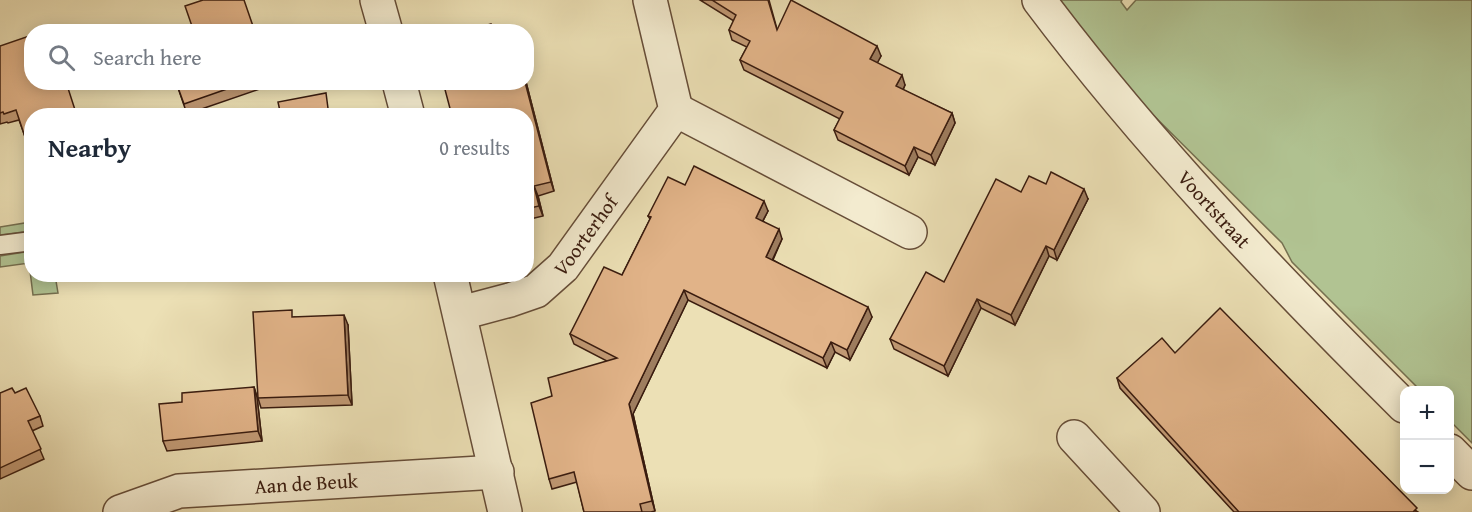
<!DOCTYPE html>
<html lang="en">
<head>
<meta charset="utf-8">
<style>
	:root { --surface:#fff; --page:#f6f6f7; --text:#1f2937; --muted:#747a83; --line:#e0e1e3 }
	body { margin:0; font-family:"Gentium Book Plus",serif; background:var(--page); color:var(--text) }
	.controls { position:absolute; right:18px; bottom:18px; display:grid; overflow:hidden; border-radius:12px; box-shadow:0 3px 15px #0003 }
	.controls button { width:54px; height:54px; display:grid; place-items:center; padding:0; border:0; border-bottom:2px solid var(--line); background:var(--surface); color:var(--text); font:30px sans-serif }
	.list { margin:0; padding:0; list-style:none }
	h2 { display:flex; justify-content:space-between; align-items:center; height:78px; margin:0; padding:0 24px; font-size:26px }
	h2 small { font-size:20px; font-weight:400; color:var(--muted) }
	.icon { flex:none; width:33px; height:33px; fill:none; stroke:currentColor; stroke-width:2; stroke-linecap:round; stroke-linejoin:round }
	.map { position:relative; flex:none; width:1472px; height:512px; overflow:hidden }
	.search { position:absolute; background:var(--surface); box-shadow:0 3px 15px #0003; left:24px; top:24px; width:510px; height:66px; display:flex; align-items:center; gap:15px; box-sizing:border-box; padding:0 21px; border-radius:24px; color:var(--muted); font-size:22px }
	.panel { position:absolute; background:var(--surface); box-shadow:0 3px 15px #0003; left:24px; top:108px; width:510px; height:174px; border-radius:24px }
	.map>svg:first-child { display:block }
	.green { fill:#b1c392; stroke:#767050; stroke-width:1.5 }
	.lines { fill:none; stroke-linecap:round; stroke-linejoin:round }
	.service-casing { stroke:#664d38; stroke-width:21 }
	.minor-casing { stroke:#664d38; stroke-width:36 }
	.service { stroke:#f3ebcf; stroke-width:18 }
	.minor { stroke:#f3ebcf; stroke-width:33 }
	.wall { fill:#c29a75; stroke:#3a1c0f; stroke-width:1.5 }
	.shaded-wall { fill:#9e7d5f; stroke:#3a1c0f; stroke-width:1.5 }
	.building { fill:#e1b388; stroke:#3a1c0f; stroke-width:1.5 }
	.labels { text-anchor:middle; stroke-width:4.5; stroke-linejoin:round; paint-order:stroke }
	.street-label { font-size:20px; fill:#3a1c0f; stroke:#f3ebcf }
</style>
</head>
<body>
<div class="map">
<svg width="1472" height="512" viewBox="0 0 1472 512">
	<rect width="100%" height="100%" fill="#ece0b5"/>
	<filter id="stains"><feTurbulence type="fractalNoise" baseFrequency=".00333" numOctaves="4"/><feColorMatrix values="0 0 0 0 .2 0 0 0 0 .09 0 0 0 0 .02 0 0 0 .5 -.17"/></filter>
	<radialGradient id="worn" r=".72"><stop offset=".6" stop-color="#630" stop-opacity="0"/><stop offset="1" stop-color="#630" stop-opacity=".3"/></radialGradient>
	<g class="green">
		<path d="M1058 0H1122L1121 2 1127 10 1136 0H1472V443L1450 421V390H1420L1292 262 1282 243 1136 98Z"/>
		<path d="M31 222V231L0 235V227Z"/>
		<path d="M31 251 32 274 55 275 58 293 33 295 29 263 0 267V256Z"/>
	</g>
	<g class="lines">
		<defs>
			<path id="service" d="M0 245 32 241"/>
			<g id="minor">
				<path d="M377 0 386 32"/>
				<path id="s1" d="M1039 0C1147 144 1277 280 1404 406"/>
				<path d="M399 82 408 116"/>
				<path d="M676 110 910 232"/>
				<path d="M450 274 505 512"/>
				<path id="s2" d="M461 313 510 300 536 291 563 267 676 110 650 0"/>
				<path d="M1074 437 1143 512"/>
				<path d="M1450 451 1472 473"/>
				<path id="s3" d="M120 512 179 491 497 472"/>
			</g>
		</defs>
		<use href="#service" class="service-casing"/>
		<use href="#minor" class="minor-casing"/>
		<use href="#service" class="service"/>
		<use href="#minor" class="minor"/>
	</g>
	<g class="wall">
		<path d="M700 0H769L777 29 881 56 877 63 905 85 903 90 952 113 955 123 935 165 918 157 909 175 838 140 834 130 840 119 744 70 740 60 747 47 732 40 729 30 734 21Z"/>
		<path d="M0 46 32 116V149L30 150 19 120 8 123 7 122 0 124Z"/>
		<path d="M176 82H273L274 84 187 114Z"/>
		<path d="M526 82 554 191 538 196 543 216 526 220Z"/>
		<path d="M685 185 768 211 763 221 782 239 773 260 872 317 850 360 835 352 827 368 688 300 633 414 655 511 651 512H584L577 482 552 489 549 479 552 396 607 361 574 344 570 334 622 275 650 219 648 216Z"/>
		<path d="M1021 192 1088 199 1057 260 1049 256 1015 325 981 308 948 376 894 349 890 339 944 282Z"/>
		<path d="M294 317 348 325 352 405 261 408 258 398Z"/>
		<path d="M1175 353 1418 512H1234L1120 388 1117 378Z"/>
		<path d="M254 387 257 397 262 441 167 451 163 441 182 402Z"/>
		<path d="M0 393H15L40 416 43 426 32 431 44 459 0 479Z"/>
	</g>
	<g class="shaded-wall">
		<path d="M877 46 881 56 874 69 870 59Z"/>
		<path d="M902 75 905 85 900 96 896 86Z"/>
		<path d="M525 82H526L554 191 551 182Z"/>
		<path d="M952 113 955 123 935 165 931 155Z"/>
		<path d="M914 147 918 157 909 175 905 166Z"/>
		<path d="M534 186 538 196 543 216 539 206Z"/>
		<path d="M1084 189 1088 199 1057 260 1054 250Z"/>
		<path d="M764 201 768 211 759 228 756 218Z"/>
		<path d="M779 229 782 239 769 267 766 257Z"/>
		<path d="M1046 246 1049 256 1015 325 1011 315Z"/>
		<path d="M684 290 688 300 633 414 655 511 652 501 629 404Z"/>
		<path d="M977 299 981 308 948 376 944 366Z"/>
		<path d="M868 307 872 317 850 360 847 350Z"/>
		<path d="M344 315 348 325 352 405 348 395Z"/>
		<path d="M831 342 835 352 827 368 823 358Z"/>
		<path d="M254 387 257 397 262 441 258 431Z"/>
	</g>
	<g class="building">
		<path d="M203 0H244L255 32H194L185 6Z"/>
		<path d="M712 0H768L777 30 791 0 877 46 870 59 902 75 896 86 952 113 931 155 914 147 905 166 834 130 843 112 740 60 750 41 729 30 736 15Z"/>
		<path d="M491 24 493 32H464Z"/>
		<path d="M32 35V82H66L77 116H32V138L26 140 16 110 4 114 3 112 0 113V46Z"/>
		<path d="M176 82H247L184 104Z"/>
		<path d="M443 82H525L551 182 534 186 539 206 526 209V116H452Z"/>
		<path d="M326 93 329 116H281L278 102Z"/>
		<path d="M694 166 764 201 756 218 779 229 766 257 868 307 847 350 831 342 823 358 684 290 629 404 652 501 640 504 642 512H584L574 472 549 479 531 403 552 396 548 378 617 358 570 334 604 267 622 275 651 217 648 216 668 177 685 185Z"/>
		<path d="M1051 172 1084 189 1054 250 1046 246 1011 315 977 299 944 366 890 339 926 272 944 282 996 179 1021 192 1029 176 1046 184Z"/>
		<path d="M1220 308 1417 508 1413 512H1239L1117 378 1162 338 1175 353Z"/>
		<path d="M292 310V317L344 315 348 395 258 398 253 312Z"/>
		<path d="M254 387 258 431 163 441 159 404 182 402V393Z"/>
		<path d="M12 388 15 393 26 388 40 416 28 421 41 449 0 468V393Z"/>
	</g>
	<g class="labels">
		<g class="street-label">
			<text dy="7" stroke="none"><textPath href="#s1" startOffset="273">Voortstraat</textPath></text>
			<text dy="7" stroke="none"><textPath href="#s2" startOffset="153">Voorterhof</textPath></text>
			<text dy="7" stroke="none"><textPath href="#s3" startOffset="190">Aan de Beuk</textPath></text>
		</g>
	</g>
	<rect width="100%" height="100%" filter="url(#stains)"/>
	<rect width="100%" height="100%" fill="url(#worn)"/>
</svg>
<div class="controls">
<button>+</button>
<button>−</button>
</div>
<div class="search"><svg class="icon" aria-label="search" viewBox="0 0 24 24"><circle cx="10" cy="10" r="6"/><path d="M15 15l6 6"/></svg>Search here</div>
<section class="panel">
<h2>Nearby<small>0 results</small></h2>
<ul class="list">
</ul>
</section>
</div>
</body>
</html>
